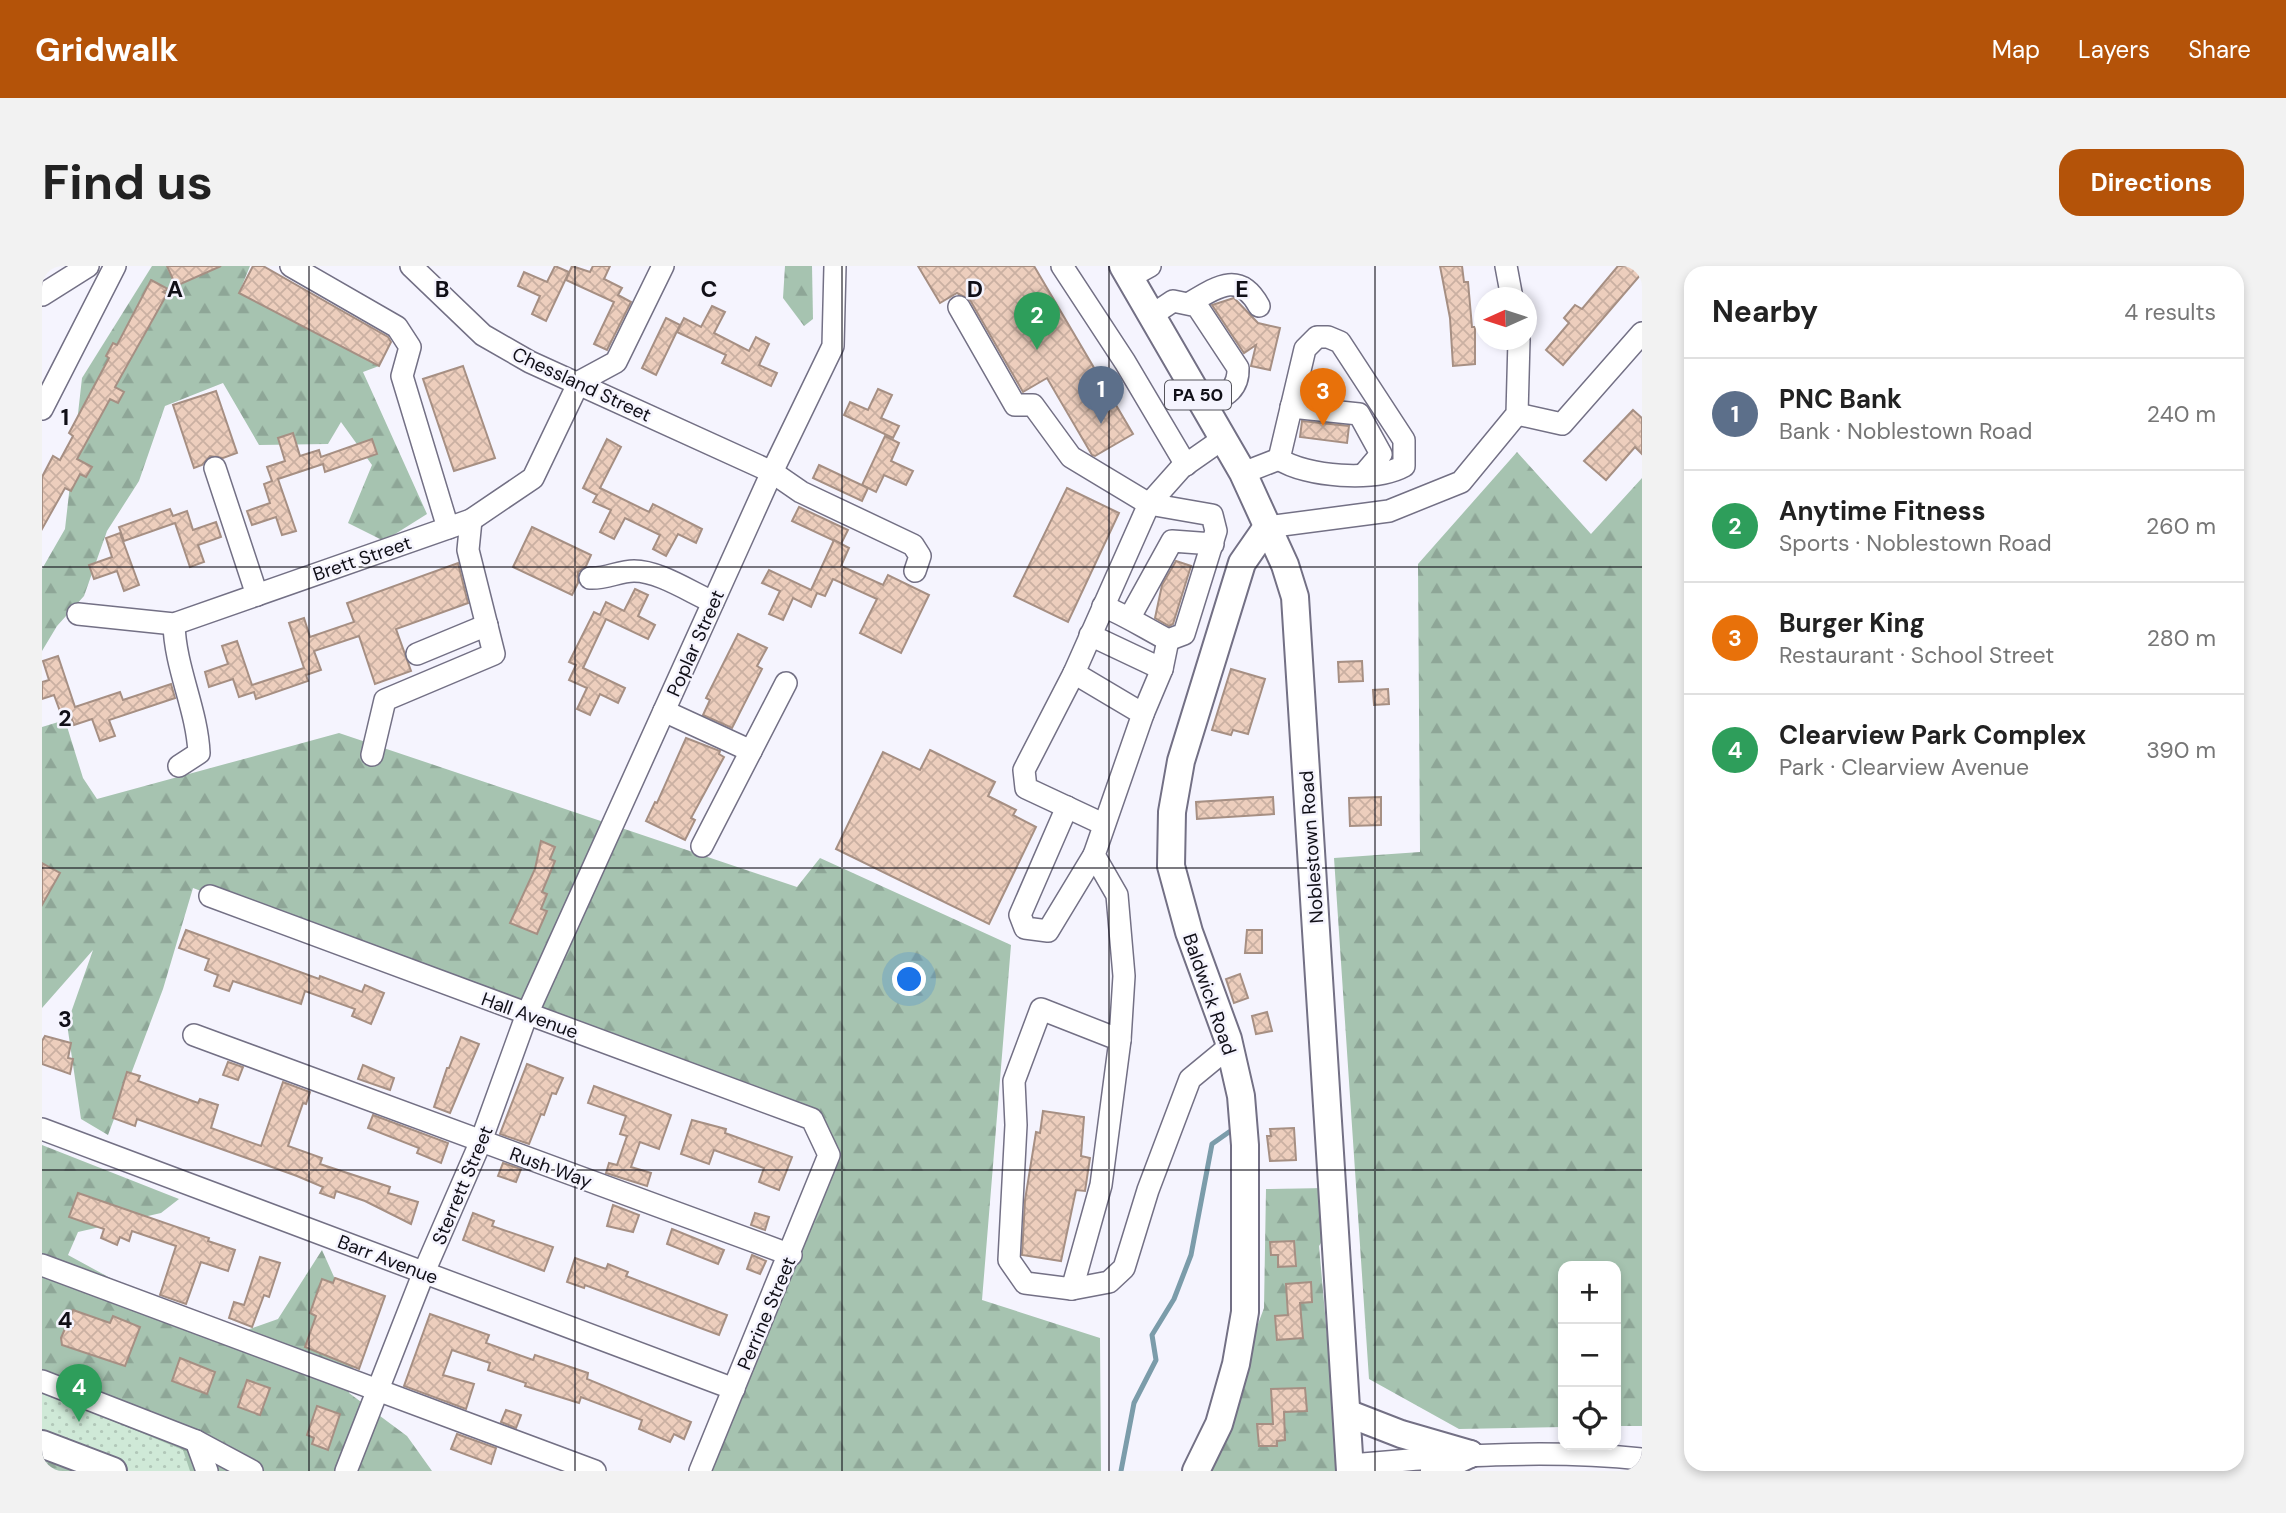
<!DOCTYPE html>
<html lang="en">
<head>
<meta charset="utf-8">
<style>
	:root { --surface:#fff; --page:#f2f2f2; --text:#222; --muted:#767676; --line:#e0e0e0; --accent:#b45309 }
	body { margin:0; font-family:"DM Sans",sans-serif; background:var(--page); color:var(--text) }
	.controls { position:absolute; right:21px; bottom:21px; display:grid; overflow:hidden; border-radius:14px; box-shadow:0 4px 10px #0003 }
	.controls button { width:63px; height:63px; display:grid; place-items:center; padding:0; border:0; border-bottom:2px solid var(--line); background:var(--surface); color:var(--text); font:35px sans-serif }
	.compass { position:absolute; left:1432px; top:21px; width:63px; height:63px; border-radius:50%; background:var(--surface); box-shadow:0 4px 10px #0003; rotate:267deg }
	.you { position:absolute; left:868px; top:714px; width:24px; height:24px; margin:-18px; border:5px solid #fff; border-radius:50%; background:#1a73e8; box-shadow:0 0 0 10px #1a73e833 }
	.badge { display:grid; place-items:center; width:46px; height:46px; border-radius:50%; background:var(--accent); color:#fff; font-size:23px; font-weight:700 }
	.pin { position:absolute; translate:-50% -58px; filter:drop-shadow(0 2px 4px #0008) }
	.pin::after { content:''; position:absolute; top:37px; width:24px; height:21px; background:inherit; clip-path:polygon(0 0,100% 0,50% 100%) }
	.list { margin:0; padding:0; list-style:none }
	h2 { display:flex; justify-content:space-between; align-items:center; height:91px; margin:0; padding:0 28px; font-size:30px }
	h2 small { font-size:23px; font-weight:400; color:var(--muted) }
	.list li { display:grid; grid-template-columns:46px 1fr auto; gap:21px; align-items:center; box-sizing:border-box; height:112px; padding:0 28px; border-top:2px solid var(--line) }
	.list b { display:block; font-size:26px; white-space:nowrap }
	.list p { margin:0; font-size:23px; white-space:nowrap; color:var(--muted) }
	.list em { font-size:23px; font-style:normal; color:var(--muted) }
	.icon { flex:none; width:38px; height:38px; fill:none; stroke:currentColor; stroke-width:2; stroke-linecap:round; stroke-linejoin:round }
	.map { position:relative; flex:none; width:1600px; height:1205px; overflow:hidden; border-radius:21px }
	header { display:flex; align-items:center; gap:42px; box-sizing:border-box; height:98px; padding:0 35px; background:var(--accent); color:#fff }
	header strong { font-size:33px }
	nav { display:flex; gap:38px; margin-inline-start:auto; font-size:24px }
	.intro { display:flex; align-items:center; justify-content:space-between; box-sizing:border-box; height:168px; padding:0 42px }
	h1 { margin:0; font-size:49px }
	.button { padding:18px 32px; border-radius:21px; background:var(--accent); color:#fff; font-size:24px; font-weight:700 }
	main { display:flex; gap:42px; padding:0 42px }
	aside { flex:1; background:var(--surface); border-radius:21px; box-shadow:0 4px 10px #0003 }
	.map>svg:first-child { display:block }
	.forest { fill:url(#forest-firs) }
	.park { fill:url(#park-dots) }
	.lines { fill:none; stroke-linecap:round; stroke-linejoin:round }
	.stream { stroke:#7b9caa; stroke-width:5 }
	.building { fill:url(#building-cross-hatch); stroke:#a68f83; stroke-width:2 }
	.minor-casing { stroke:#737085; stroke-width:24 }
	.major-casing { stroke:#737085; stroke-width:30 }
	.minor { stroke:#fff; stroke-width:21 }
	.major { stroke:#fff; stroke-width:26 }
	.grid { fill:none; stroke:#100f17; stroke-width:2; stroke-opacity:0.55 }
	.labels { text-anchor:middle; stroke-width:5; stroke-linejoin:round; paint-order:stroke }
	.shield { fill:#f5f4fe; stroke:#55545c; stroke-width:2 }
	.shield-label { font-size:18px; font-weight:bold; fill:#100f17 }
	.street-label { font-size:19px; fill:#100f17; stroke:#f5f4fe }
	.grid-label { font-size:23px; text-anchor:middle; font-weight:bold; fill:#100f17; stroke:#f5f4fe; stroke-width:5; stroke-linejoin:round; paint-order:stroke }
</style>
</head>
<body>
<header>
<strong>Gridwalk</strong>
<nav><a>Map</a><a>Layers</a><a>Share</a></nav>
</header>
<div class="intro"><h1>Find us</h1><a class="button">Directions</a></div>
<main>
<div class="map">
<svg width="1600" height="1205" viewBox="0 0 1600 1205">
	<defs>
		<pattern id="forest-firs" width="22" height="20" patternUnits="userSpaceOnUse" patternTransform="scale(1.75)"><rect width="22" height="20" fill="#a6c3b0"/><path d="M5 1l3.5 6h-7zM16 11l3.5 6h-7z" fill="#8ea697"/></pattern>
		<pattern id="park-dots" width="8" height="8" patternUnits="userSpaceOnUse" patternTransform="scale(1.75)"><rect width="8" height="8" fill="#cfe9d7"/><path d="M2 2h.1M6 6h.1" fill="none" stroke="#b1c7b8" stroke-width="1.8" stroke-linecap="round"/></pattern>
		<pattern id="building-cross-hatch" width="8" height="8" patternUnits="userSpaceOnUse" patternTransform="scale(1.75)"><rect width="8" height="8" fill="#edcebd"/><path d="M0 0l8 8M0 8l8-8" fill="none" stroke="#cab0a2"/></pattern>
	</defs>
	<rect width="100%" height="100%" fill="#f5f4fe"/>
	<g class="forest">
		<path d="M110 0H208L197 27 337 100 321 106 385 248 342 275 306 257 330 199 299 156 286 178 217 179 181 117 123 140 97 215 65 265 42 330 15 360 0 385V303L23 263 40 112Z"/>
		<path d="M743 0H770L771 53 762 60 741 32Z"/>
		<path d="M1475 186 1549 268 1600 212V1160H1574V1000H1521V1161L1417 1163 1327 1113 1292 592 1378 586 1376 298Z"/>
		<path d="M23 454 41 512 55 533 297 467 755 621 778 592 969 679 940 1034 1058 1072 1059 1205H660L784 879 760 850 151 622 121 723 66 869 39 853 25 758 51 684 0 742V461Z"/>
		<path d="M0 879 137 933 119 947 36 966 26 989 180 1073 236 1053 280 984 317 1067 307 1127 365 1170 390 1205H0Z"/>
		<path d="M1285 922 1303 940 1277 980 1297 1205H1161L1222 1042 1224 923Z"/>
	</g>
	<path class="park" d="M0 1126 141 1184 148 1205H86L72 1195 0 1169Z"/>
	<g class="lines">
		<path class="stream" d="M1079 1205 1092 1137 1114 1094 1110 1069 1132 1033 1149 989 1170 878 1187 866"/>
	</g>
	<g class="building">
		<path d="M125 0H179L134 20Z"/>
		<path d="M211 0H221L346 71 349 76 337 100 197 27Z"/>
		<path d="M513 0 527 6 504 55 490 48 498 30 476 20 482 6 505 16Z"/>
		<path d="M530 0 548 6 551 0H568L562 13 580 22 576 29 589 36 565 84 552 78 572 36 524 14Z"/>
		<path d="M876 0H992L1091 168 1053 190 1050 189 1005 112 981 126 928 34 915 27 898 37Z"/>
		<path d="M1398 0H1420L1422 16H1426L1430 61H1433V98L1411 100 1408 52Z"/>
		<path d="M1576 0H1600V7L1521 99 1504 84 1527 57 1522 52 1533 39 1540 43Z"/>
		<path d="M109 14 126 23 121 26 125 28 73 121 82 126 76 137 68 133 35 193 50 201 44 211 38 208 29 225 23 222 0 263V211L11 190 18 194 31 170 27 167 67 92 64 90 71 77 75 79Z"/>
		<path d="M1192 32 1216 57 1238 62 1228 104 1209 100 1214 79 1202 87 1170 39Z"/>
		<path d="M670 40 683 46 672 67 707 85 714 71 727 78 717 99 735 107 729 120 680 97 684 89 635 66 642 52 659 61Z"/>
		<path d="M624 52 638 59 614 109 600 102Z"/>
		<path d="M421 100 453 192 412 205 381 113Z"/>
		<path d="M836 123 850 129 839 152 857 160 851 172 802 149 808 136 826 144Z"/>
		<path d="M174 125 195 187 181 192 168 190 160 199 152 202 131 139Z"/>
		<path d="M1591 144 1600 152V188L1593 181 1564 214 1542 195Z"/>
		<path d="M1260 155 1307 160 1305 177 1258 171Z"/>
		<path d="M251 167 258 190 277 184 279 191 330 173 335 188 283 206 281 198 236 213 254 265 240 269 234 251 210 259 205 245 228 237 222 218 230 215 225 201 243 195 236 172Z"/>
		<path d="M843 170 857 177 849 195 871 205 864 219 842 209 834 226 820 219Z"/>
		<path d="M565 173 579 181 558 222 607 246 611 238 660 263 654 277 636 268 624 290 611 283 618 269 583 252 572 273 558 266 569 244 551 236 555 229 541 222Z"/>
		<path d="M777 199 826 222 820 235 771 212Z"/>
		<path d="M1025 222 1077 247 1026 356 972 330Z"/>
		<path d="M757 241 806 264 799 278 750 255Z"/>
		<path d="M128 243 131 250 145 245 151 264 174 256 179 271 156 279 162 296 148 301 133 257 82 275 77 261Z"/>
		<path d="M490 261 549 289 544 300 536 306V317L530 329 471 301Z"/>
		<path d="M78 267 97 319 82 325 75 305 52 313 47 299 70 291 64 272Z"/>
		<path d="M792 274 807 282 799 300 841 319 846 309 887 329 859 387 818 367 835 333 791 313 783 330 775 327 769 341 751 332 741 354 727 348 738 325 720 317 727 304 769 324Z"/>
		<path d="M1134 295 1149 300 1131 358 1127 360 1113 352 1120 319Z"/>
		<path d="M416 297 426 337 354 363 369 405 333 418 317 370 272 385 279 404 264 409 266 415 214 433 212 426 197 431 191 413 167 421 163 406 186 398 180 380 195 375 210 419 262 402 247 357 262 352 268 371 312 356 305 337Z"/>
		<path d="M593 323 606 329 596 350 613 359 606 373 564 353 541 402 583 422 576 437 558 428 548 449 535 443 545 422 527 414 534 399 527 396 552 346 558 349 564 336 582 345Z"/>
		<path d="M696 368 725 382 715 400 720 403 690 462 661 449 668 434 664 432Z"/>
		<path d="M16 390 33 441 78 426 81 434 129 418 133 432 67 454 73 470 58 475 50 453 32 459 27 445 19 448 12 429 0 433V416L7 414 1 395Z"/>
		<path d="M1320 395 1321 415 1297 416 1296 396Z"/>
		<path d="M1189 403 1223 413 1206 468 1191 464 1189 469 1170 464Z"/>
		<path d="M1346 423 1347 438 1332 439 1331 424Z"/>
		<path d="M644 472 678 485 677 488 682 491 649 552 653 554 643 574 604 555 613 536 615 537Z"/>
		<path d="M888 484 953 516 946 530 974 544 971 549 994 561 947 658 794 583 841 486 878 504Z"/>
		<path d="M1231 531 1232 548 1155 553 1154 536Z"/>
		<path d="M1339 531V559L1308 560 1307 532Z"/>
		<path d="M499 575 513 581 508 593 513 595 500 626 505 628 499 643 505 645 495 668 468 657 493 603Z"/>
		<path d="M0 597 18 607 0 639Z"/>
		<path d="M144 664 277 713 278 710 320 726 323 719 342 727 329 758 310 750 313 743 263 725 259 738 191 715 187 725 172 720 176 709 163 704 167 693 137 682Z"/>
		<path d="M1205 664H1220V687H1203Z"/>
		<path d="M1198 708 1206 732 1192 737 1184 713Z"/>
		<path d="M1225 746 1230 765 1214 768 1210 750Z"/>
		<path d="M3 770 29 777 26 792 31 793 28 808 0 798V775Z"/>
		<path d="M419 771 437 778 408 847 392 841 405 802H407Z"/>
		<path d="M186 796 201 801 196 814 181 809Z"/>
		<path d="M485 798 521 812 514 828 510 827 502 849 499 848 487 878 458 868Z"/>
		<path d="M321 799 352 812 348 824 316 813Z"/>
		<path d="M85 806 98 810 96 815 107 819 156 837 158 833 176 839 169 862 219 880 241 816 268 826 264 838 261 837 246 880 280 892 278 898 348 921 346 927 376 936 369 958 323 935 294 925 292 932 278 927 281 921 255 910 95 853 93 860 71 852Z"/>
		<path d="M552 820 629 849 617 883 598 876 589 901 609 907 605 920 564 907 567 897 575 899 585 870 578 868 584 850 546 837Z"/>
		<path d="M1001 845 1042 851 1039 890 1048 892 1043 925 1034 924 1019 995 980 989 983 934 994 866 998 867Z"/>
		<path d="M331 849 406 877 399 897 375 887 377 882 326 862Z"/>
		<path d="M650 854 684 863 683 867 750 891 737 924 717 916 722 902 672 884 667 898 639 888Z"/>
		<path d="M1252 862 1254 894 1228 895 1225 870H1229L1228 863Z"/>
		<path d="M461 897 479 903 474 916 456 910Z"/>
		<path d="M36 927 167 972 166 975 193 984 186 1005 159 996 144 1038 118 1029 134 980 90 965 87 975 78 971 75 979 59 972 62 963 27 951Z"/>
		<path d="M571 939 597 949 591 966 565 960Z"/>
		<path d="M431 947 452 955 450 960 511 981 502 1005 421 974Z"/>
		<path d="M713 947 727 951 723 964 709 959Z"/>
		<path d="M630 963 682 984 676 998 625 978Z"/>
		<path d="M1252 975 1254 1000 1236 1001V989H1229L1228 976Z"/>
		<path d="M710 989 724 995 718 1008 705 1003Z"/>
		<path d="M218 991 238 997 227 1031 222 1029 210 1061 187 1052 192 1036 202 1039Z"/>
		<path d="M533 992 564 1003 566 998 586 1006 584 1010 685 1049 677 1069 543 1019 542 1022 525 1016Z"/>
		<path d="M293 1012 343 1030 317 1103 263 1081 274 1050 268 1047 280 1013 291 1017Z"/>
		<path d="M1269 1016 1270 1036 1258 1037 1261 1072 1235 1074 1233 1050 1246 1049 1244 1018Z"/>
		<path d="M31 1044 68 1057 71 1050 98 1061 83 1100 20 1079 19 1072Z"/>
		<path d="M388 1048 447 1069 444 1077 491 1094 493 1089 546 1107 545 1113 649 1156 642 1173 632 1168 628 1176 597 1163 600 1154 539 1131 537 1137 483 1120 484 1117 446 1104 448 1097 410 1084 401 1109 432 1118 424 1143 362 1120Z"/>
		<path d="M138 1092 173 1106 165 1128 130 1115Z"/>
		<path d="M205 1114 228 1122 218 1149 196 1141Z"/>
		<path d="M1263 1122 1265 1145 1242 1146 1243 1174 1235 1175V1180H1217L1215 1158H1231L1229 1123Z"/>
		<path d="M275 1140 298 1148 286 1184 270 1178 272 1172 265 1169Z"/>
		<path d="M464 1144 479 1149 474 1162 459 1156Z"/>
		<path d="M415 1168 454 1182 449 1198 409 1183Z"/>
	</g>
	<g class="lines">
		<defs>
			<g id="minor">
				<path d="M249 0 355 61 368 81 360 110 406 262"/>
				<path d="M369 0 441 69 488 96 730 206 759 226 871 279 878 290 873 305"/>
				<path d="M1020 0 1083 96 1144 199"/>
				<path d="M1464 0 1470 32"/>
				<path d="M1088 11 1108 0"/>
				<path d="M0 29 46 0"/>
				<path d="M1148 37C1176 20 1198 5 1217 40"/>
				<path d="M917 41 973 139H991L1029 191 1107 238 1170 249 1174 265 1142 368 1126 374C1103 362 1085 350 1061 340"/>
				<path d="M1110 49 1131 35 1155 40 1196 102C1197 125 1181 131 1163 141"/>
				<path d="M1275 71H1286L1298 76 1362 174V200C1333 216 1264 211 1237 193L1263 83Z"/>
				<path d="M1249 141 1317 148 1339 188 1322 208"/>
				<path d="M0 143 73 0"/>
				<path d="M1475 148 1520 158 1600 67"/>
				<path d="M173 202 215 329"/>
				<path d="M1201 207 1237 193"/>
				<path d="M1225 261 1347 245 1419 216 1475 148 1477 74"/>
				<path d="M548 312C564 313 577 305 592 305 617 305 648 326 671 336"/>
				<path d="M36 348 132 358 429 254 491 212 537 116 574 96 621 0"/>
				<path d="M1088 351 1130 275 1171 278"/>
				<path d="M132 358C133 402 155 443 157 487L137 500"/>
				<path d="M1048 369 1120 403 1126 374"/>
				<path d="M375 388 445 359"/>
				<path d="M1032 407 982 504 984 522 1061 558"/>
				<path d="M622 445 709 485"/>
				<path d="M1101 448 1120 403"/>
				<path d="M330 489 343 434 452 388 426 284 429 254"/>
				<path d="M1025 541 978 649 983 662 1006 665 1052 589"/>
				<path d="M660 580 744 417"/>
				<path d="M168 630 770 853 787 889 658 1205"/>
				<path d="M999 743 1078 774 1059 919 1030 1023 983 1017 967 994 974 859 972 815Z"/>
				<path d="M152 769 749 989"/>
				<path d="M1078 774 1082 710 1075 629 1052 589 1101 448 1032 407 1107 238 1139 202 1182 172"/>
				<path d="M0 863 692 1123"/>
				<path d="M0 999 553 1205"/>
				<path d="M1030 1023 1067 1016 1082 1002 1106 924 1148 813 1188 780"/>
				<path d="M0 1115 154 1175 210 1205"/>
				<path d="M154 1175 165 1205"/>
				<path d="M1308 1199C1405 1190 1502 1183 1600 1193"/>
				<path d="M304 1205 382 1006 439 875 485 748 730 206 791 80 793 0"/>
			</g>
			<g id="major">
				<path d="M1081 0 1201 207 1243 299 1253 331 1308 1205"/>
				<path d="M1305 1147 1359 1168 1428 1188"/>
				<path d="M0 1178 71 1205"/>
				<path d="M1154 1205 1177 1158 1194 1098 1203 1046V879L1199 830 1186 773 1147 666 1129 600 1130 546 1139 495 1200 297 1225 261"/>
				<path d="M1392 1205 1428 1188"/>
			</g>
		</defs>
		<use href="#minor" class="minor-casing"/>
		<use href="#major" class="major-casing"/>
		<use href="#minor" class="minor"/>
		<use href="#major" class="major"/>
	</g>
	<path class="grid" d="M267 0V1205M533 0V1205M800 0V1205M1067 0V1205M1333 0V1205M0 301H1600M0 602H1600M0 904H1600"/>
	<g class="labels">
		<rect class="shield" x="1123" y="114.5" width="66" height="29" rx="5"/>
		<g class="shield-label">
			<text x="1156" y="135">PA 50</text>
		</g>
		<g class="street-label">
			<text transform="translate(540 118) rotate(25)" y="7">Chessland Street</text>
			<text transform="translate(320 292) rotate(-19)" y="7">Brett Street</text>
			<text transform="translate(653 377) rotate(-66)" y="7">Poplar Street</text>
			<text transform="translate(1269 581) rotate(-94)" y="7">Noblestown Road</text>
			<text transform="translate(1168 728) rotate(71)" y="7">Baldwick Road</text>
			<text transform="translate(488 749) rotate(20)" y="7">Hall Avenue</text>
			<text transform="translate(509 901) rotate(20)" y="7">Rush Way</text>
			<text transform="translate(420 919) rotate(-67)" y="7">Sterrett Street</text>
			<text transform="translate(346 993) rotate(21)" y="7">Barr Avenue</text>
			<text transform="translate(724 1047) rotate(-67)" y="7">Perrine Street</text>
		</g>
	</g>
	<g class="grid-label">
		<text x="133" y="31">A</text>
		<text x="400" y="31">B</text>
		<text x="667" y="31">C</text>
		<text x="933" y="31">D</text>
		<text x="1200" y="31">E</text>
		<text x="23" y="159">1</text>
		<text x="23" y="460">2</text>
		<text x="23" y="761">3</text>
		<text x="23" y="1062">4</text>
	</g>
</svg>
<div class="controls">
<button>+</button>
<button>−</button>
<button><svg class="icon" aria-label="locate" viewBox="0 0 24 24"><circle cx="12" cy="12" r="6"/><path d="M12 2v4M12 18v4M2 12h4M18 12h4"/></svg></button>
</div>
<svg class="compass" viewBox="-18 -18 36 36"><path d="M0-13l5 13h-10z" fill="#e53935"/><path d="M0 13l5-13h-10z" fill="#767676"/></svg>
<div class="you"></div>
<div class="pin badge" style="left:1059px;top:158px;background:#5c6f8a">1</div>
<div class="pin badge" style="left:995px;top:84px;background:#2e9e5b">2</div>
<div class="pin badge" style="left:1281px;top:160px;background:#e8710a">3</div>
<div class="pin badge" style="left:37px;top:1156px;background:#2e9e5b">4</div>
</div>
<aside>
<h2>Nearby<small>4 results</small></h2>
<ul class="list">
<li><span class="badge" style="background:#5c6f8a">1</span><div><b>PNC Bank</b><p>Bank · Noblestown Road</p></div><em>240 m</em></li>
<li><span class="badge" style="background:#2e9e5b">2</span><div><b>Anytime Fitness</b><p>Sports · Noblestown Road</p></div><em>260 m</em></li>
<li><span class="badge" style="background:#e8710a">3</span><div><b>Burger King</b><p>Restaurant · School Street</p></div><em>280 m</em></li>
<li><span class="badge" style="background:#2e9e5b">4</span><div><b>Clearview Park Complex</b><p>Park · Clearview Avenue</p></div><em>390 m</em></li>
</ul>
</aside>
</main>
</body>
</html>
